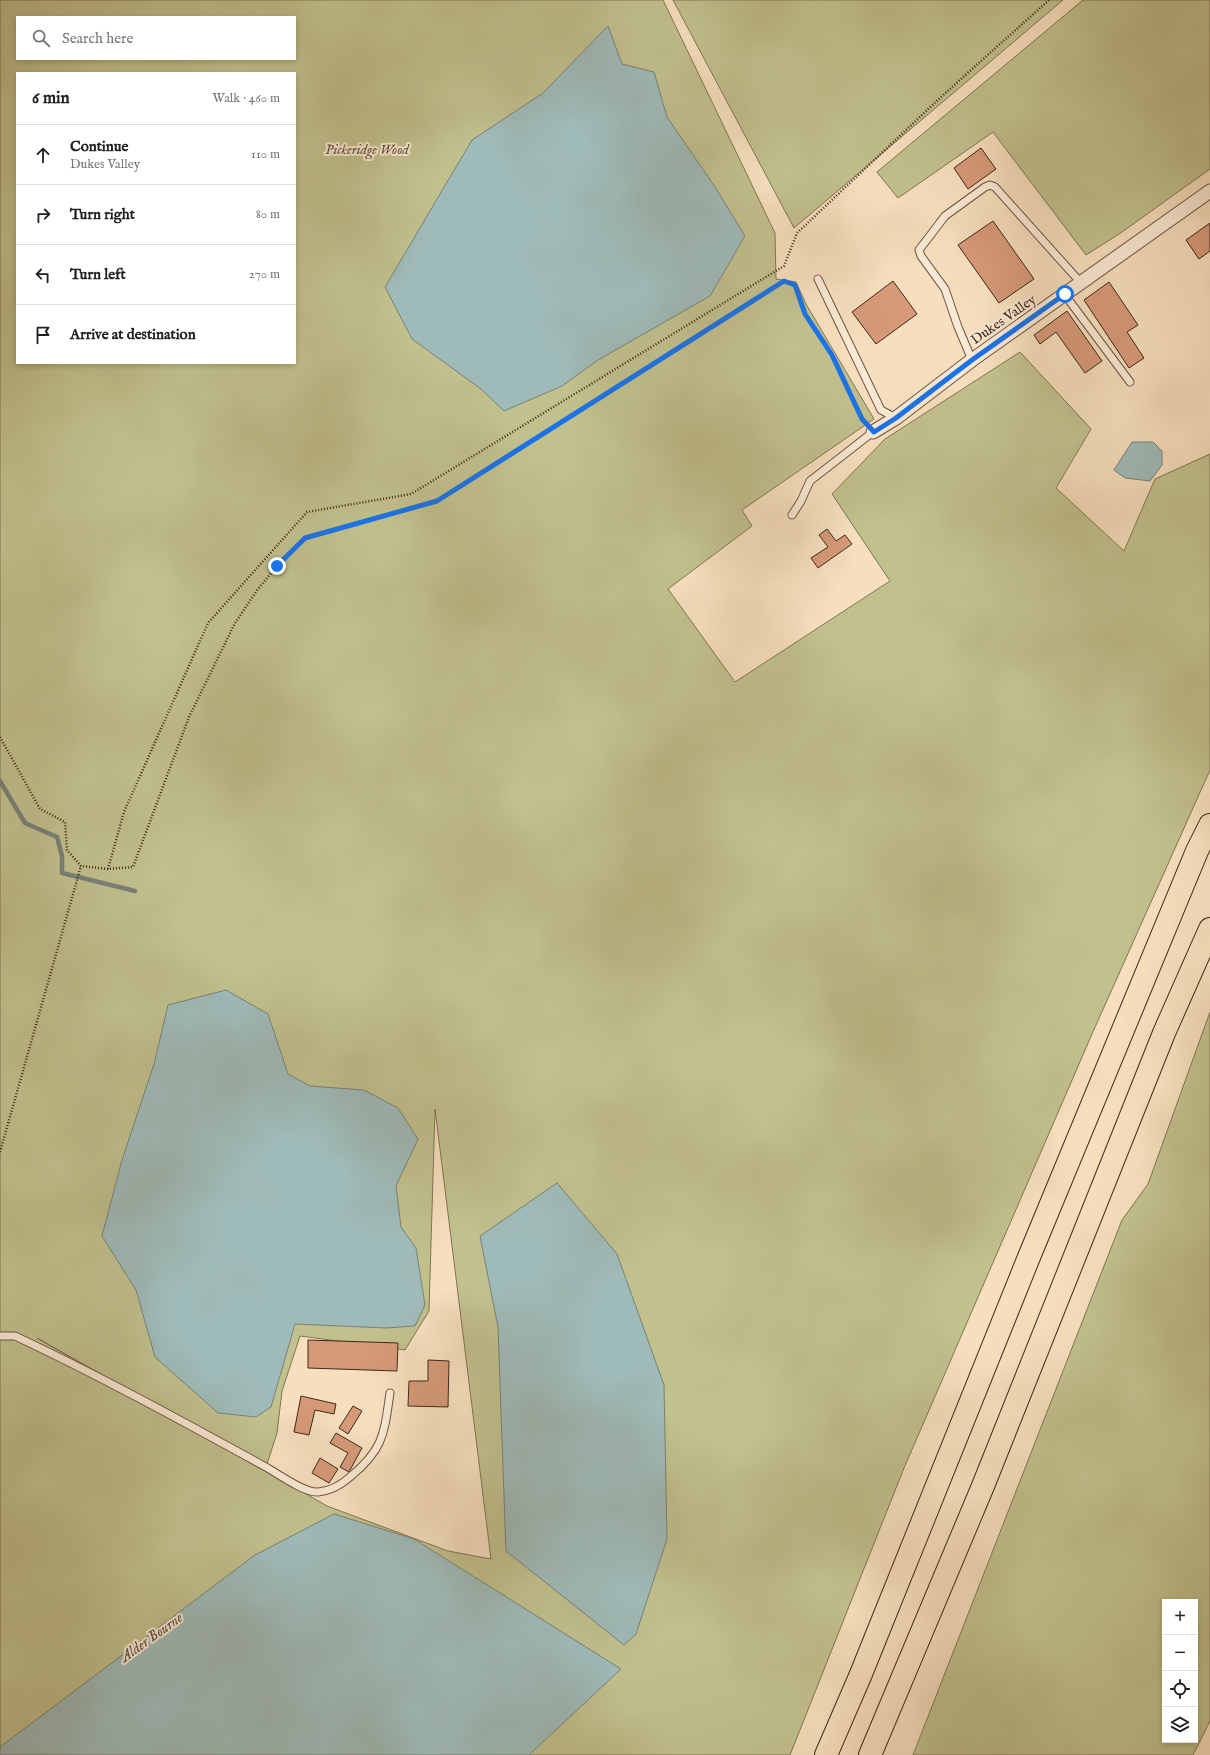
<!DOCTYPE html>
<html lang="en">
<head>
<meta charset="utf-8">
<style>
	:root { --surface:#fff; --page:#f6f6f6; --text:#202124; --muted:#757577; --line:#e0e0e0 }
	body { margin:0; font-family:"IM FELL English",serif; background:var(--page); color:var(--text) }
	.controls { position:absolute; right:12px; bottom:12px; display:grid; overflow:hidden; border-radius:0px; box-shadow:0 2px 6px #0003 }
	.controls button { width:36px; height:36px; display:grid; place-items:center; padding:0; border:0; border-bottom:1px solid var(--line); background:var(--surface); color:var(--text); font:20px sans-serif }
	.stop { position:absolute; width:12px; height:12px; margin:-9px; border:3px solid #1a73e8; border-radius:50%; background:#fff }
	.stop.end { background:#1a73e8; border-color:#fff; box-shadow:0 1px 4px #0008 }
	.list { margin:0; padding:0; list-style:none }
	h2 { display:flex; justify-content:space-between; align-items:center; height:52px; margin:0; padding:0 16px; font-size:17px }
	h2 small { font-size:13px; font-weight:400; color:var(--muted) }
	.list li { display:grid; grid-template-columns:26px 1fr auto; gap:12px; align-items:center; box-sizing:border-box; height:60px; padding:0 16px; border-top:1px solid var(--line) }
	.list b { display:block; font-size:15px; white-space:nowrap }
	.list p { margin:0; font-size:13px; white-space:nowrap; color:var(--muted) }
	.list em { font-size:13px; font-style:normal; color:var(--muted) }
	.icon { flex:none; width:22px; height:22px; fill:none; stroke:currentColor; stroke-width:2; stroke-linecap:round; stroke-linejoin:round }
	.map { position:relative; flex:none; width:1210px; height:1755px; overflow:hidden }
	.search { position:absolute; background:var(--surface); box-shadow:0 2px 6px #0003; left:16px; top:16px; width:280px; height:44px; display:flex; align-items:center; gap:10px; box-sizing:border-box; padding:0 14px; border-radius:0px; color:var(--muted); font-size:15px }
	.panel { position:absolute; background:var(--surface); box-shadow:0 2px 6px #0003; left:16px; top:72px; width:280px; height:292px; border-radius:0px }
	.map>svg:first-child { display:block }
	.green { fill:#c1c18e; stroke:#807454; fill-rule:evenodd }
	.water { fill:#9fbbb9; stroke:#798079 }
	.lines { fill:none; stroke-linecap:round; stroke-linejoin:round }
	.stream { stroke:#798079; stroke-width:4.5 }
	.building { fill:#d69a79; stroke:#40271a }
	.service-casing { stroke:#6e5543; stroke-width:9 }
	.minor-casing { stroke:#6e5543; stroke-width:15 }
	.motorway-casing { stroke:#40271a; stroke-width:24 }
	.path { stroke:#40271a; stroke-width:2.5; stroke-dasharray:1 2; stroke-linecap:butt }
	.service { stroke:#faead5; stroke-width:7 }
	.minor { stroke:#faead5; stroke-width:13 }
	.motorway { stroke:#f7dfbe; stroke-width:22 }
	.route { stroke:#1a73e8; stroke-width:5 }
	.labels { text-anchor:middle; stroke-width:4; stroke-linejoin:round; paint-order:stroke }
	.park-label { font-size:14px; font-style:italic; fill:#604e37; stroke:#faead5 }
	.street-label { font-size:14px; fill:#40271a; stroke:#faead5 }
	.water-label { font-size:15px; font-style:italic; fill:#584c42; stroke:#faead5 }
</style>
</head>
<body>
<div class="map">
<svg width="1210" height="1755" viewBox="0 0 1210 1755">
	<rect width="100%" height="100%" fill="#f7dfbe"/>
	<filter id="stains"><feTurbulence type="fractalNoise" baseFrequency=".005" numOctaves="4"/><feColorMatrix values="0 0 0 0 .2 0 0 0 0 .09 0 0 0 0 .02 0 0 0 .5 -.17"/></filter>
	<radialGradient id="worn" r=".72"><stop offset=".6" stop-color="#630" stop-opacity="0"/><stop offset="1" stop-color="#630" stop-opacity=".3"/></radialGradient>
	<g class="green">
		<path d="M0 0H663L775 233 776 279 796 282 806 304 874 419 742 510 752 526 668 589 735 682 890 581 832 494 885 439 1020 352 1091 429 1056 488 1124 551 1155 479 1210 454V770L1092 1034 904 1468 790 1755H0ZM17 17H295V59H17ZM17 73H295V363H17ZM435 1109 491 1559 448 1551 327 1506 37 1338 266 1467 277 1433 282 1391 300 1336 405 1350 429 1311Z"/>
		<path d="M673 0H1063L794 228Z"/>
		<path d="M1083 0H1210V169L1122 232 1086 255 993 132 898 198 877 172Z"/>
		<path d="M1210 1012V1721L1193 1755H913L1122 1220 1148 1184ZM1165 1602H1195V1740H1165Z"/>
	</g>
	<g class="water">
		<path d="M608 26 622 64 654 72 667 117 715 187 745 236 710 296 598 360 562 386 504 411 481 389 412 339 385 287 472 140 543 93Z"/>
		<path d="M1132 442H1153L1162 451V465L1150 481 1125 478 1114 470Z"/>
		<path d="M226 990 268 1014 288 1074 310 1086 364 1090 398 1108 418 1139 396 1186 401 1227 416 1248 425 1305 415 1326 386 1328 295 1324 271 1407 256 1417 218 1413 155 1357 136 1290 102 1236 122 1160 154 1064 168 1005Z"/>
		<path d="M557 1183 617 1254 664 1385 667 1539 636 1634 624 1645 506 1551 498 1327 480 1236Z"/>
		<path d="M334 1514 414 1539 621 1669 529 1755H0V1747L255 1555Z"/>
	</g>
	<g class="lines">
		<path class="stream" d="M0 781 25 823 57 837 62 856V873L135 891"/>
	</g>
	<g class="building">
		<path d="M981 148 996 169 968 189 954 168Z"/>
		<path d="M993 221 1034 279 999 303 958 245Z"/>
		<path d="M1210 223V251L1199 259 1186 240Z"/>
		<path d="M893 281 917 314 876 344 852 312Z"/>
		<path d="M1109 282 1138 325 1127 332 1144 358 1129 368 1084 300Z"/>
		<path d="M1067 311 1102 361 1085 373 1056 332 1040 344 1034 335Z"/>
		<path d="M827 529 836 541 845 535 852 544 818 568 811 558 828 547 819 535Z"/>
		<path d="M308 1340 398 1343 397 1371 308 1368Z"/>
		<path d="M428 1360 449 1361 448 1407 408 1406 409 1381H428Z"/>
		<path d="M301 1396 336 1404 334 1414 315 1410 309 1435 294 1432Z"/>
		<path d="M353 1406 362 1411 348 1434 339 1428Z"/>
		<path d="M336 1433 362 1448 349 1472 340 1467 348 1453 330 1443Z"/>
		<path d="M320 1458 338 1469 329 1483 312 1473Z"/>
	</g>
	<g class="lines">
		<defs>
			<g id="service">
				<path d="M818 279 881 410 896 418"/>
				<path d="M1065 295 1130 382"/>
				<path d="M972 360 958 327 945 289 921 256 919 250 945 216 985 187 990 185 995 187 1081 283"/>
				<path d="M792 515 801 501 810 481 873 432"/>
				<path d="M0 1336H15C100 1376 182 1421 264 1466 277 1473 304 1493 318 1492 330 1491 341 1485 350 1477 384 1449 384 1434 390 1393"/>
			</g>
			<path id="minor" d="M873 432 896 418 972 360 1210 191"/>
			<g id="motorway">
				<path d="M826 1755 861 1674 1029 1257 1197 851 1210 825"/>
				<path d="M870 1755 983 1486 1164 1033 1210 929"/>
			</g>
		</defs>
		<use href="#service" class="service-casing"/>
		<use href="#minor" class="minor-casing"/>
		<use href="#motorway" class="motorway-casing"/>
		<g class="path">
			<path d="M0 737 40 809 65 822 67 850 81 866 108 869 133 867 189 717 235 623 258 589 277 566 305 539 437 501 784 281 795 285 805 314 832 355 865 423"/>
			<path d="M108 869 124 812 208 623 307 512 411 494 784 266 797 233 941 97 1049 0"/>
			<path d="M0 1152 81 866"/>
		</g>
		<use href="#service" class="service"/>
		<use href="#minor" class="minor"/>
		<use href="#motorway" class="motorway"/>
	</g>
	<g class="lines">
		<path class="route" d="M277 566 305 538 437 501 784 281 795 285 805 314 832 355 862 419 874 432 896 418 972 360 1065 294"/>
	</g>
	<g class="labels">
		<g class="park-label">
			<text x="367" y="154">Pickeridge Wood</text>
		</g>
		<g class="street-label">
			<text transform="translate(1003 319) rotate(-35)" y="5">Dukes Valley</text>
		</g>
		<g class="water-label">
			<text transform="translate(151 1637) rotate(-36)" y="5">Alder Bourne</text>
		</g>
	</g>
	<rect width="100%" height="100%" filter="url(#stains)"/>
	<rect width="100%" height="100%" fill="url(#worn)"/>
</svg>
<div class="controls">
<button>+</button>
<button>−</button>
<button><svg class="icon" aria-label="locate" viewBox="0 0 24 24"><circle cx="12" cy="12" r="6"/><path d="M12 2v4M12 18v4M2 12h4M18 12h4"/></svg></button>
<button><svg class="icon" aria-label="layers" viewBox="0 0 24 24"><path d="M12 4l9 5-9 5-9-5zM3 14l9 5 9-5"/></svg></button>
</div>
<div class="stop" style="left:1065px;top:294px"></div>
<div class="stop end" style="left:277px;top:566px"></div>
<div class="search"><svg class="icon" aria-label="search" viewBox="0 0 24 24"><circle cx="10" cy="10" r="6"/><path d="M15 15l6 6"/></svg>Search here</div>
<section class="panel">
<h2>6 min<small>Walk · 460 m</small></h2>
<ul class="list">
<li><svg class="icon" aria-label="ahead" viewBox="0 0 24 24"><path d="M12 20V5M6 11l6-6 6 6"/></svg><div><b>Continue</b><p>Dukes Valley</p></div><em>110 m</em></li>
<li><svg class="icon" aria-label="right" viewBox="0 0 24 24"><path d="M7 20v-9h11M14 6l5 5-5 5"/></svg><div><b>Turn right</b></div><em>80 m</em></li>
<li><svg class="icon" aria-label="left" viewBox="0 0 24 24"><path d="M17 20v-9H6M10 6l-5 5 5 5"/></svg><div><b>Turn left</b></div><em>270 m</em></li>
<li><svg class="icon" aria-label="arrive" viewBox="0 0 24 24"><path d="M6 21V4h12l-3 4 3 4H6"/></svg><div><b>Arrive at destination</b></div></li>
</ul>
</section>
</div>
</body>
</html>
